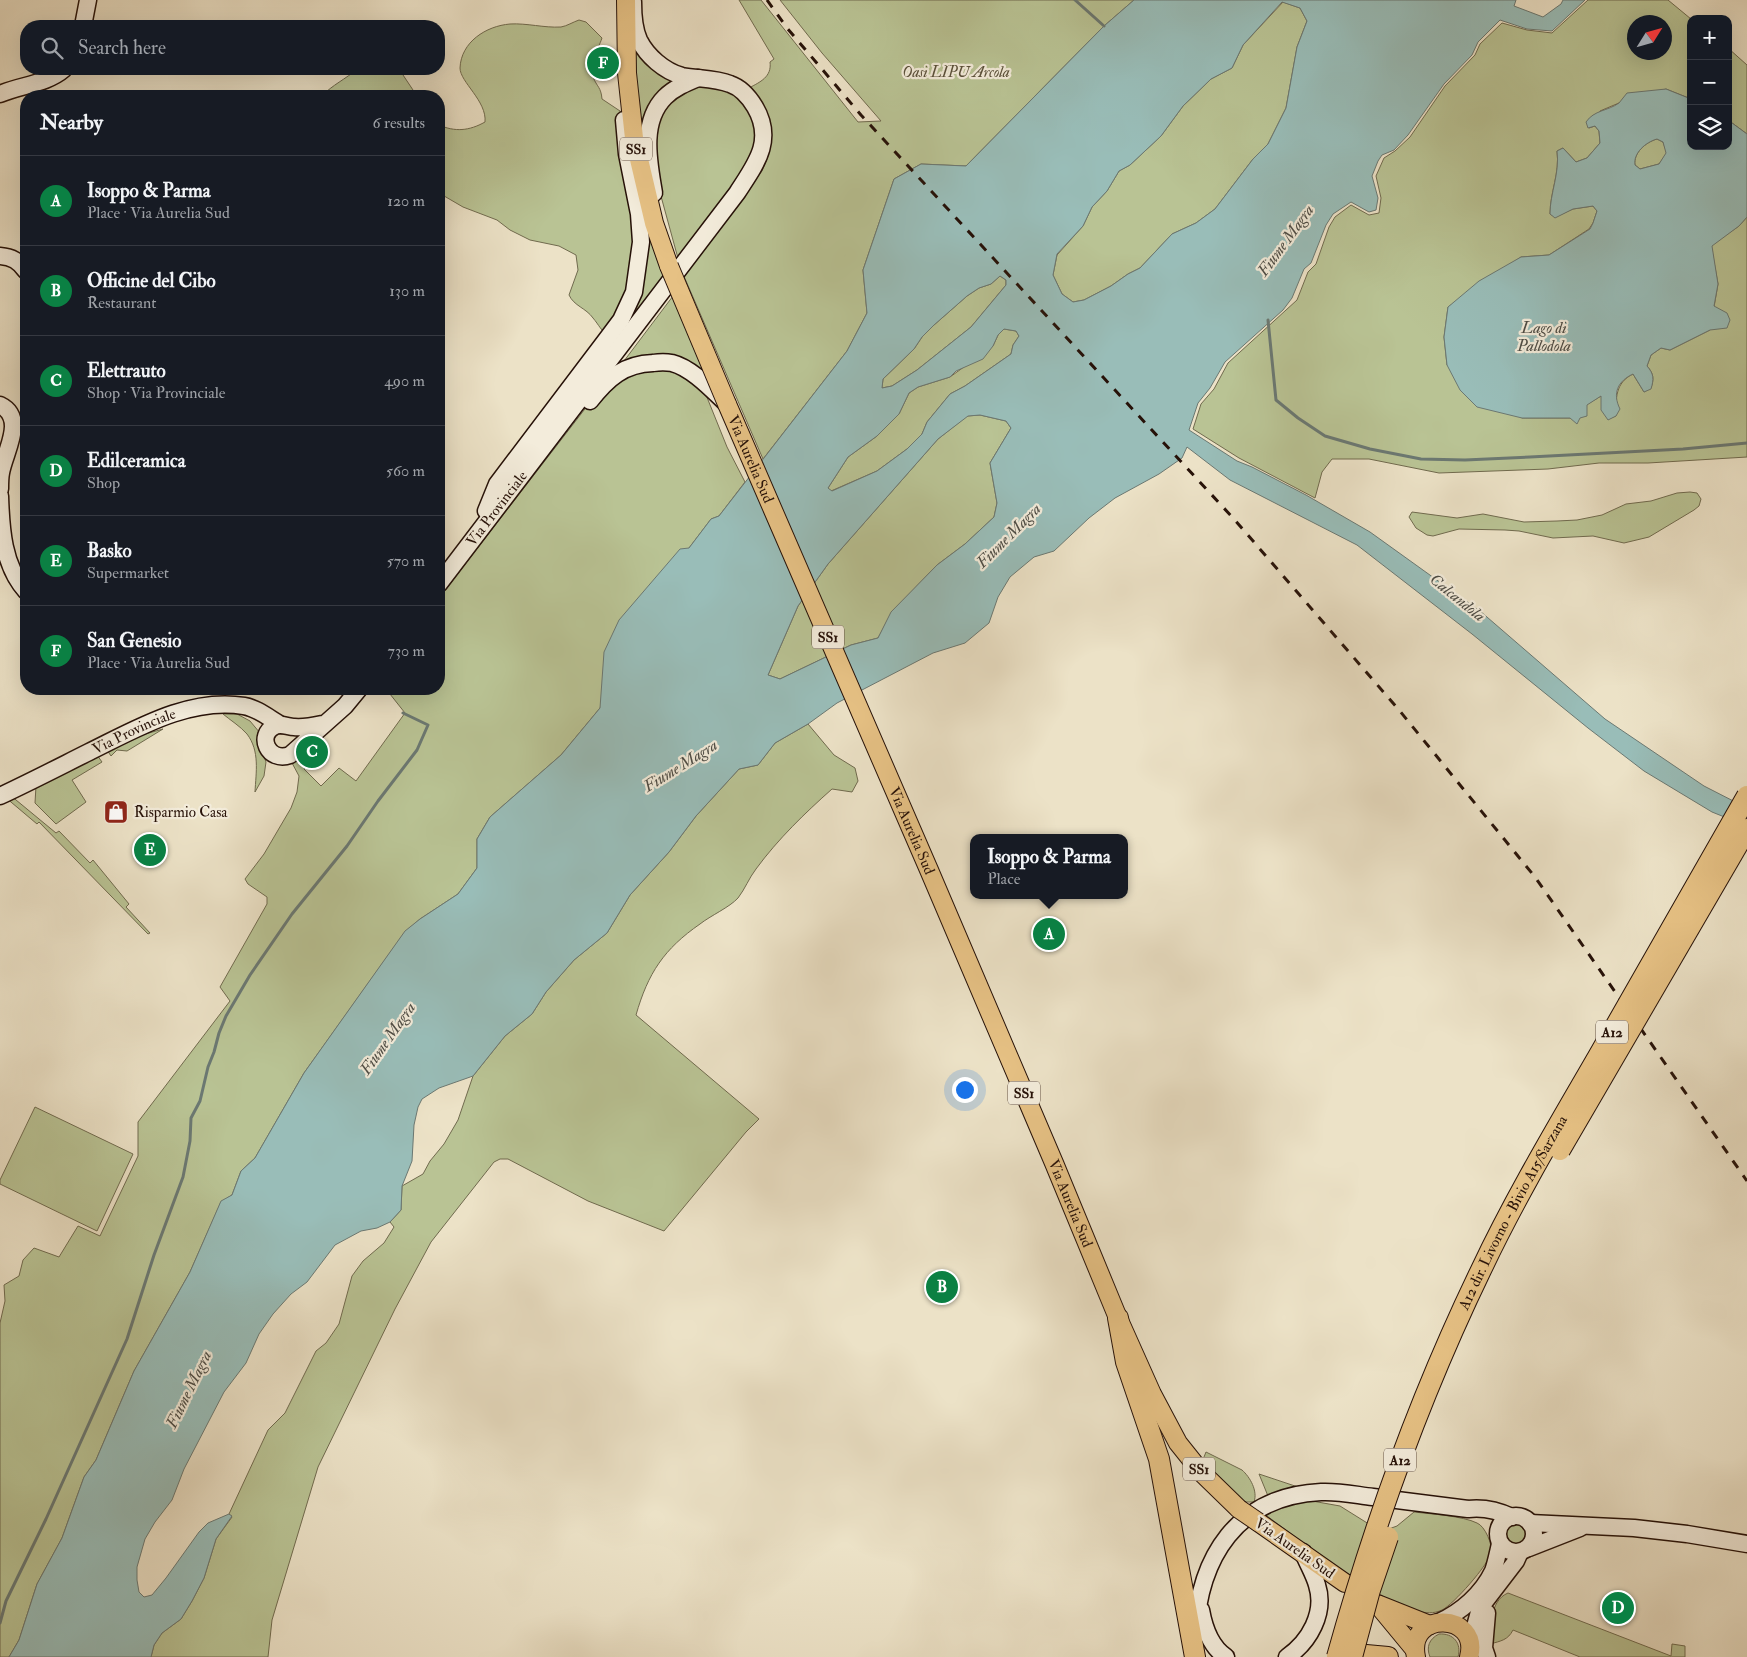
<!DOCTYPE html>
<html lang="en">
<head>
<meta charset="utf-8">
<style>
	:root { --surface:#171b24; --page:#20242c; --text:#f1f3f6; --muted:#9ea1a6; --line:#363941; --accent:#0b8043 }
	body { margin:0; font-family:"IM FELL Double Pica",serif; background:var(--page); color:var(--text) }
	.controls { position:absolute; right:15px; top:15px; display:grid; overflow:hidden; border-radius:10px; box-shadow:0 5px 20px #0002 }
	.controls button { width:45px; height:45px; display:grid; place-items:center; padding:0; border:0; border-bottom:1px solid var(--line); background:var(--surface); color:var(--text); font:25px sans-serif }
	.compass { position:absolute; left:1627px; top:15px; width:45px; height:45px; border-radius:50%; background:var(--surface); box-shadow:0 5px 20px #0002; rotate:53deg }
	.you { position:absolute; left:964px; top:1089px; width:18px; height:18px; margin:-12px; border:4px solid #fff; border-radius:50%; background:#1a73e8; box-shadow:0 0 0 8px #1a73e833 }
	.badge { display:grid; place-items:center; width:32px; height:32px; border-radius:50%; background:var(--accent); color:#fff; font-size:16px; font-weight:700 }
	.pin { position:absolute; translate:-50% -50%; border:2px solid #fff; box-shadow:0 1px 5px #0006 }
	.popup { position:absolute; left:970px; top:834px; width:158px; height:65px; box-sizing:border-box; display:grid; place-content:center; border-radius:10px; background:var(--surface); filter:drop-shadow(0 1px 4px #0005); font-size:16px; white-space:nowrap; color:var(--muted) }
	.popup b { font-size:19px; color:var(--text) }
	.popup::after { content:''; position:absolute; left:50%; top:100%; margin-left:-10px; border:10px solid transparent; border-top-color:var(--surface) }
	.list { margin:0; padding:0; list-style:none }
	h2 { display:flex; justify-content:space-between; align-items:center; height:65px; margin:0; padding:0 20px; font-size:21px }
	h2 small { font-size:16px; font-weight:400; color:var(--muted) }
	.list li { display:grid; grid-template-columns:32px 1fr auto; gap:15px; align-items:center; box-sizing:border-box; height:90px; padding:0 20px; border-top:1px solid var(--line) }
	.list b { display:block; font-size:19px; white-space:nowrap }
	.list p { margin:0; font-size:16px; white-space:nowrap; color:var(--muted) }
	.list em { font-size:16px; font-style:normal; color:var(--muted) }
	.icon { flex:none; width:28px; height:28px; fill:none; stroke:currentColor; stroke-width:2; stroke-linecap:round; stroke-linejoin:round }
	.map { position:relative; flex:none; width:1747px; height:1657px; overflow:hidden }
	.search { position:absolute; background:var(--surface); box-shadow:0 5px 20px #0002; left:20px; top:20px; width:425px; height:55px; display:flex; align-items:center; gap:12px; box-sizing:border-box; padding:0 18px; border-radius:20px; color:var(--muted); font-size:19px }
	.panel { position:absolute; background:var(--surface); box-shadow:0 5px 20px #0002; left:20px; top:90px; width:425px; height:605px; border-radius:20px }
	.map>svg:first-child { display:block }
	.green { fill:#b9c394; stroke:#706a4e; fill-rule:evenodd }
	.water { fill:#99bdb8; stroke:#6b7872; fill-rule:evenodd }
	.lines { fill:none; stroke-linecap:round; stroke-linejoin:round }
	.stream { stroke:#6b7872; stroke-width:3 }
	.secondary-casing { stroke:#261108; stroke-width:19 }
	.primary-casing { stroke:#261108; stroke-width:20 }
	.highway-casing { stroke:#261108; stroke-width:22 }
	.secondary { stroke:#f3ecdb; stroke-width:16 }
	.primary { stroke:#e6c184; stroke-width:18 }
	.highway { stroke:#e6c184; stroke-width:20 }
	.rail { stroke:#261108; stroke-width:3; stroke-dasharray:9 9; stroke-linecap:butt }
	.primary-bridge-casing { stroke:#261108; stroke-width:20; stroke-linecap:butt }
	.highway-bridge-casing { stroke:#261108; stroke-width:22; stroke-linecap:butt }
	.primary-bridge { stroke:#e6c184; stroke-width:18 }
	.highway-bridge { stroke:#e6c184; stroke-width:20 }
	.labels { text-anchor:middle; stroke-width:4.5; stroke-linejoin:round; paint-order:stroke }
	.shield { fill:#f3ecdb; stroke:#645347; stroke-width:1 }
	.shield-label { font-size:14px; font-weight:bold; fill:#261108 }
	.park-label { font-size:15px; font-style:italic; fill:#594f39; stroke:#f3ecdb }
	.street-label { font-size:15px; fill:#261108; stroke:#f3ecdb }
	.poi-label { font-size:15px; fill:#261108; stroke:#f3ecdb; text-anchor:start }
	.water-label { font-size:16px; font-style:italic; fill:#4e4d46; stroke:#f3ecdb }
</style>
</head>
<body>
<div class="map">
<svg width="1747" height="1657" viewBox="0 0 1747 1657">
	<rect width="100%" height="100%" fill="#ece2c7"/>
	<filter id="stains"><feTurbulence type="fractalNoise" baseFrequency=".004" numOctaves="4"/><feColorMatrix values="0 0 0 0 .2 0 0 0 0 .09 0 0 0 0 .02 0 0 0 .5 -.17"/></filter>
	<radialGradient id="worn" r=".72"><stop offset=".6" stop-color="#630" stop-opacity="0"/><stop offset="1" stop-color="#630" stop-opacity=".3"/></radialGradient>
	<g class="green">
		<path d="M739 0H761L858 122 881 121 822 53 780 0H1134L1104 26 966 166 921 164 894 179 863 270 867 313 847 351 763 459 683 274 762 171 767 159 770 141 749 88C760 82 772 77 770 62L774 59Z"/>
		<path d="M1588 0H1668L1691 19V99L1666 89 1619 103 1600 111 1589 128 1595 126 1599 131 1600 143 1587 158 1576 162 1563 148 1557 151C1560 173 1550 192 1550 214L1555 217 1573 209 1593 206 1597 211 1593 223 1589 229 1549 255 1521 257 1448 307 1444 337 1447 365 1522 418H1579L1586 405 1601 396 1608 419 1616 416C1616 398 1615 383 1633 374L1644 392 1651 388C1654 379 1654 374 1647 366L1651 355 1661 348 1670 350 1710 330 1718 284 1711 245 1739 226 1747 217V457L1648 463H1599L1548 469 1439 473 1369 459H1332L1322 472 1315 498 1239 458 1193 429 1201 404 1214 389 1228 363 1297 300 1308 272 1316 264 1329 227 1335 217 1351 205 1369 215 1379 213 1381 198 1376 176 1384 158 1395 151 1410 137 1445 86 1475 55 1480 44 1502 23 1527 30 1552 33ZM1634 22H1664V52H1634Z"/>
		<path d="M1283 2 1300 8 1307 21 1297 47 1286 108 1268 144 1253 159 1215 209 1196 223 1172 234 1140 268 1128 274 1111 286 1084 300 1073 302 1062 294 1053 275 1057 255 1083 226 1092 207 1107 191 1119 171 1130 165 1161 136 1183 106 1211 79 1232 68 1243 45Z"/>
		<path d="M579 20 586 22 602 38C598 50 588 64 593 77 597 87 601 87 602 99L623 113 639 263 609 336C601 331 599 325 593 318 586 308 574 306 569 295L578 270 576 255 559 246 530 240 510 230 497 220 463 207 439 193V125C455 132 469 131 485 122 487 101 460 82 460 68 461 42 486 26 510 24 527 23 544 28 561 27 567 26 573 22 579 20Z"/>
		<path d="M632 45 675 78 666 86 643 126 639 125Z"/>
		<path d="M1728 48 1747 65V134L1728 120Z"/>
		<path d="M357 69H399L417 96H322C332 85 346 79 357 69Z"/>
		<path d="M696 84 731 91 745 104 757 132 754 159 679 262 653 167 651 135 670 98Z"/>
		<path d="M1657 139 1663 142 1667 153 1659 164 1640 169 1635 165C1633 153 1646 142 1657 139Z"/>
		<path d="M651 235 665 278 632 315 648 236Z"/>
		<path d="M1000 276 1006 280V285L971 327 917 370 892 386 882 388 883 379 914 349 922 337 934 325 967 296 979 288 991 284Z"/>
		<path d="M676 292 708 374C683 355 654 349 624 361Z"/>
		<path d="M1004 329 1016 331 1019 336 1013 345 1011 354 965 386 950 394 927 422 922 434 907 449 877 471 831 491 828 488 848 457 877 436 899 414 909 393 918 387 950 377 993 346 998 335Z"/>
		<path d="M672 364 700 380 727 447 745 482 719 516 711 519 689 548 600 708 561 755 490 817 477 839V868L458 894 420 919 405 932 304 1073 255 1158 241 1171 232 1195 221 1202 190 1272 134 1371 96 1460 84 1477 62 1538 37 1584 19 1640 9 1657H0V1323L5 1301 4 1285 19 1276 23 1260 34 1248 59 1257 78 1226 100 1236 138 1156V1122L230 1001 220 987 267 904V897L248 884 245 879 264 854 291 808 297 792 299 776 291 761 296 753 308 764 304 769 321 786 339 768 356 781 405 713 386 689H439V598L598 392 619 373Z"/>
		<path d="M980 415 1006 421 1011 428 990 463 997 503 994 517 965 544 937 565 892 612 878 638 851 645 780 679 768 675 798 606 828 564 938 439 967 416Z"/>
		<path d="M1690 492 1697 493 1701 499 1699 506 1694 510 1649 537 1624 543 1593 536 1553 538 1519 531 1505 530 1459 529 1433 536 1427 535 1416 528 1409 517 1412 512 1457 518 1483 514 1524 522 1557 521 1577 520 1602 515 1626 504 1651 501 1677 493Z"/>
		<path d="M223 714H237L250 721 260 733 261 748 266 762 264 776 255 792C256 772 260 751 247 734 240 726 230 720 223 714Z"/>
		<path d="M808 724 834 755 855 768 858 781 852 792 832 789C805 813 778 839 756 869 749 878 745 889 738 898 730 907 710 916 700 924 664 949 648 973 636 1015L759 1119 746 1132 664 1231 588 1201 508 1159H500L494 1162 431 1242 395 1309 318 1467 272 1620 268 1657H151L154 1645 162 1633 181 1619 192 1601 204 1578 216 1539 232 1517 229 1514 268 1430 285 1413 316 1351 326 1343 339 1324 352 1276 363 1261 384 1243 394 1227 390 1222 401 1210 402 1186 423 1174 430 1161 444 1144 458 1120 473 1076 505 1036 532 1014 546 992 574 960 607 933 630 895 669 852 696 816 739 769 758 765 775 743Z"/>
		<path d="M163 729 127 751 117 750 111 756 107 750 128 739Z"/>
		<path d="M97 755 102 762 72 780 86 802 56 824 35 803 36 786Z"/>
		<path d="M10 795 56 833 59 831 90 863 93 860 129 904 126 907 150 933 148 934 39 822 37 824 5 797Z"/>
		<path d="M35 1107 133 1154 97 1231 0 1184V1180Z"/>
		<path d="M1206 1452 1242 1470C1250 1477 1258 1491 1254 1502H1245L1215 1473 1204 1457Z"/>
		<path d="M1259 1474 1301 1488 1268 1496Z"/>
		<path d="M1312 1501 1340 1506 1372 1526 1386 1530 1397 1526 1414 1512C1431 1514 1463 1516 1477 1523 1485 1526 1493 1545 1491 1553 1489 1564 1453 1605 1442 1610 1434 1614 1425 1613 1416 1611 1399 1607 1384 1597 1369 1587 1332 1565 1298 1539 1263 1513L1291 1503Z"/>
		<circle cx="1516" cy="1534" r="11"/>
		<path d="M1508 1593 1671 1656 1672 1644 1685 1646V1657H1580L1513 1630C1508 1640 1501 1641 1490 1644 1491 1628 1489 1601 1508 1593Z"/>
		<path d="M1439 1634C1453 1633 1462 1643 1458 1657H1430C1426 1647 1429 1639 1439 1634Z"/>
	</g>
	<g class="water">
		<path d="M1134 0H1516L1514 6 1543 17 1561 4 1563 0H1585L1552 31 1527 29 1500 20 1478 42 1472 55 1444 84 1408 135 1394 150 1382 155 1378 161 1372 176 1378 198 1376 210 1369 212 1351 202 1333 214 1326 225 1311 263 1304 269 1292 298 1283 310 1225 362 1210 388 1198 403 1189 430 1237 461 1252 467 1306 495 1370 532 1480 611 1605 719 1704 786 1747 808V826L1712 812 1644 771 1588 728 1472 634 1357 545 1230 480 1187 447 1182 458 1159 474 1115 498 1089 518 1054 551 1034 557 1010 577 998 597 989 623 965 643 933 653 837 703 808 724 775 743 758 765 739 769 696 816 669 852 630 895 607 933 574 960 546 992 532 1014 505 1036 473 1076 439 1088 422 1099 418 1107 414 1125 412 1161 402 1186 401 1210 390 1222 377 1228 361 1231 335 1245 307 1282 291 1294 273 1314 259 1334 246 1363 224 1392 184 1469 172 1500 155 1522 145 1539 137 1567V1580L139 1592 144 1597 152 1595 166 1578 199 1532 208 1523 229 1514 232 1516 216 1539 204 1578 192 1601 181 1619 162 1633 154 1645 151 1657H9L19 1640 37 1584 62 1538 84 1477 96 1460 134 1371 190 1272 221 1201 232 1195 241 1171 255 1158 304 1073 405 931 420 919 458 894 477 868V839L490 817 561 755 600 708 604 652 619 620 680 549 689 548 711 519 719 516 847 351 867 313 863 270 894 179 921 164 966 166 1104 26ZM1282 2 1300 8 1307 21 1297 47 1286 108 1268 144 1253 159 1215 209 1196 223 1172 234 1140 268 1128 274 1111 286 1084 300 1073 302 1062 294 1053 275 1057 254 1083 226 1092 207 1107 191 1119 171 1130 165 1161 136 1183 106 1211 79 1232 68 1243 45ZM1000 276 1006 280V285L971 327 917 370 892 386 882 388 883 379 914 349 922 337 934 325 967 296 979 288 991 284ZM1004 329 1016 331 1019 336 1013 345 1011 354 965 386 950 394 927 422 922 434 907 449 877 471 832 491 828 488 848 457 877 436 899 414 909 393 918 387 950 377 956 371 983 359 993 346 998 335ZM980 415 1006 421 1011 428 990 463 997 503 994 517 965 544 937 565 891 612 878 638 851 645 780 679 768 675 798 606 828 564 938 439 968 416Z"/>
		<path d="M1666 89 1691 99V146H1728V120L1747 134V217L1739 226 1712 246 1718 284 1714 306 1727 313 1730 320 1727 328 1710 330 1670 350 1661 348 1651 355 1647 366C1654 374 1654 379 1651 389L1644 392 1633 374C1618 381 1612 393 1620 409L1616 416 1608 420 1601 410V396L1587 405V416L1580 418 1577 424 1570 418H1522L1477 407 1460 390 1447 365 1444 337 1448 307 1479 281 1521 257 1549 255 1590 229 1593 223 1597 211 1593 206 1573 209 1555 218 1550 214C1550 193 1560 173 1557 151L1563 148 1576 162 1587 158 1600 143 1599 131 1595 126 1588 128 1586 122C1594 110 1608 111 1619 103 1622 100 1624 96 1627 93ZM1657 139 1663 142 1666 153 1659 164 1640 169 1635 165C1633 153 1646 142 1657 139Z"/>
	</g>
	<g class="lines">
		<g class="stream">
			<path d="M1075 0 1104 26"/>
			<path d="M1268 320 1276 400 1298 418 1325 436 1370 449 1421 459 1465 460 1530 457 1683 449 1747 443"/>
			<path d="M0 1623 6 1601 46 1519 127 1339 154 1255 183 1177 190 1141 191 1118 200 1101 208 1067 214 1052 219 1033 226 1016 250 975 292 914 347 846 378 801 417 750 428 725 403 713"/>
		</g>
		<defs>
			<g id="secondary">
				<path d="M83 26 88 0"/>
				<path d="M0 94C21 85 47 84 64 69"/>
				<path d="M654 193C649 163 640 122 665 97 674 88 686 83 698 78"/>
				<path d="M0 256C12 257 19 261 26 271"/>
				<path d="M590 401C608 378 624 364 653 363 659 362 667 362 672 363 692 368 713 391 727 404"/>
				<path d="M0 405C27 418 4 453 1 473 0 478 0 483 0 489"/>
				<path d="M0 496C1 528 3 566 26 591"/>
				<path d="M486 511 497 484 609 336 621 320 634 292 641 242 639 214 627 154 624 120"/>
				<path id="s1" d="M439 584 737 193C755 165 775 141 755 107 749 97 742 88 730 84 715 78 698 79 682 76 664 71 647 56 639 40 634 29 633 14 633 2"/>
				<path d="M322 724C313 726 304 728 294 727 288 727 282 723 275 726 256 735 268 763 290 755L345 706 359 689"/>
				<path id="s2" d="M0 796C30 782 59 767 89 752 136 729 189 697 244 706 257 708 269 718 281 725"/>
				<circle cx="1516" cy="1534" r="18"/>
				<path d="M1530 1523 1634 1528 1687 1534 1747 1544"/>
				<path d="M1529 1548 1580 1528"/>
				<path d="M1201 1610C1204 1627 1211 1647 1226 1657"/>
				<path d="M1487 1613 1484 1648 1487 1657"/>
				<path d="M1439 1622C1461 1612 1482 1594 1493 1571 1496 1563 1498 1552 1500 1544"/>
				<path d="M1195 1635C1199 1557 1237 1496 1321 1492 1338 1491 1356 1495 1373 1497 1405 1501 1436 1505 1468 1509 1484 1507 1497 1510 1512 1517"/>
				<path d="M1470 1645 1480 1608 1516 1561 1520 1552"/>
				<path d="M1287 1657C1309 1642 1326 1613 1317 1585 1314 1574 1307 1563 1303 1552"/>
			</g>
			<g id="primary">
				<path d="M626 0 627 73 634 138 654 223 669 266"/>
				<path id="s3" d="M727 404 929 870 1054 1163 1118 1318 1152 1394 1178 1443 1202 1473 1239 1509"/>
				<path d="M1258 1522 1345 1583"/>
				<path d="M1377 1604 1415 1650"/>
				<path d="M1380 1605 1430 1625"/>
				<path d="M1416 1657C1406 1610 1481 1612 1469 1657"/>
			</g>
			<g id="highway">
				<path d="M1118 1318 1126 1362 1159 1459 1195 1657"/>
				<path d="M1366 1655 1388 1657"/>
			</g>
		</defs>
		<use href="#secondary" class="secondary-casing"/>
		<use href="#primary" class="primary-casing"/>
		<use href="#highway" class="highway-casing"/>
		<use href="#secondary" class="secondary"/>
		<use href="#primary" class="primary"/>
		<use href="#highway" class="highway"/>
		<path class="rail" d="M767 0 787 28 861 115 1234 519 1399 710 1535 877 1747 1181"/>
		<defs>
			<g id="primary-bridge">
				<path d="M669 266 727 404"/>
				<path d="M1239 1509 1258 1522"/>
			</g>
			<g id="highway-bridge">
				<path d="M1560 1150 1747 829"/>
				<path id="s4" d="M1337 1657C1374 1524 1421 1394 1481 1270 1516 1196 1558 1126 1599 1055 1648 968 1698 882 1747 796"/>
				<path d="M1352 1657 1370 1590 1388 1537"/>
			</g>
		</defs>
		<use href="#primary-bridge" class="primary-bridge-casing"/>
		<use href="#highway-bridge" class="highway-bridge-casing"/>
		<use href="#primary-bridge" class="primary-bridge"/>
		<use href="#highway-bridge" class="highway-bridge"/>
	</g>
	<defs>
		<symbol id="shop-square" viewBox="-11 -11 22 22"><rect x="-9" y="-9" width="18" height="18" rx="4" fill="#8f2418" stroke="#f3ecdb"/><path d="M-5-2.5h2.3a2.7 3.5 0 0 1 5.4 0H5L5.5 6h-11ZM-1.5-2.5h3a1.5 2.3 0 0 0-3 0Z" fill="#fff"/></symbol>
	</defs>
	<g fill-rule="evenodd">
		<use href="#shop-square" x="102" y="798" width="28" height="28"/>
	</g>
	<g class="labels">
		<g class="shield">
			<rect x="620" y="137.5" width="32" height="23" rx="4"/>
			<rect x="812" y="625.5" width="32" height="23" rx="4"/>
			<rect x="1596" y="1020.5" width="32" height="23" rx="4"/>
			<rect x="1008" y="1081.5" width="32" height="23" rx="4"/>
			<rect x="1384" y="1448.5" width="32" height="23" rx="4"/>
			<rect x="1183" y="1457.5" width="32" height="23" rx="4"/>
		</g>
		<g class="shield-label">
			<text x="636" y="154">SS1</text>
			<text x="828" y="642">SS1</text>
			<text x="1612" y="1037">A12</text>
			<text x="1024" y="1098">SS1</text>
			<text x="1400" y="1465">A12</text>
			<text x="1199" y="1474">SS1</text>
		</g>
		<g class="park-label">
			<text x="956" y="77">Oasi LIPU Arcola</text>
		</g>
		<g class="street-label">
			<text dy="5" stroke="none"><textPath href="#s3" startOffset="60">Via Aurelia Sud</textPath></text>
			<text dy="5" stroke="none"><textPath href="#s1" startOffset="95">Via Provinciale</textPath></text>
			<text dy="5" stroke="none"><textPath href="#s2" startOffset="149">Via Provinciale</textPath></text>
			<text dy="5" stroke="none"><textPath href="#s3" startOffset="465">Via Aurelia Sud</textPath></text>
			<text dy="5" stroke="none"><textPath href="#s3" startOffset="870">Via Aurelia Sud</textPath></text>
			<text dy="5" stroke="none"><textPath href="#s4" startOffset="479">A12 dir. Livorno - Bivio A15/Sarzana</textPath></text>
			<text transform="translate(1295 1548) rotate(35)" y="5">Via Aurelia Sud</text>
		</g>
		<g class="poi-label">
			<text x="134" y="817">Risparmio Casa</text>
		</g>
		<g class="water-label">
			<text transform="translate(1285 240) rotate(-54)" y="6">Fiume Magra</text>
			<text x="1544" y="333">Lago di<tspan x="1544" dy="18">Pallodola</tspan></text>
			<text transform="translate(1008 535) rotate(-45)" y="6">Fiume Magra</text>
			<text transform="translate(1458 597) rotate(39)" y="6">Calcandola</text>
			<text transform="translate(680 765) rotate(-32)" y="6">Fiume Magra</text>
			<text transform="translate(387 1038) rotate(-55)" y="6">Fiume Magra</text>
			<text transform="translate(188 1389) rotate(-64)" y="6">Fiume Magra</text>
		</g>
	</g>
	<rect width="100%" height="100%" filter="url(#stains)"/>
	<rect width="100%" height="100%" fill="url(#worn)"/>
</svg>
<div class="controls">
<button>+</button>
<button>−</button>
<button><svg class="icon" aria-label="layers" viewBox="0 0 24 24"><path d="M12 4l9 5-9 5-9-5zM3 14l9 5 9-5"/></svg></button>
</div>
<svg class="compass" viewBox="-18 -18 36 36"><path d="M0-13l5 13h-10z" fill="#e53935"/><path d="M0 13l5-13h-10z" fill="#9ea1a6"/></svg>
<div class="you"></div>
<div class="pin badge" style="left:1049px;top:934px">A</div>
<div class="popup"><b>Isoppo &amp; Parma</b>Place</div>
<div class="pin badge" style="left:942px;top:1287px">B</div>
<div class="pin badge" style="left:312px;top:752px">C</div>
<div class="pin badge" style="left:1618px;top:1608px">D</div>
<div class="pin badge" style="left:150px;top:850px">E</div>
<div class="pin badge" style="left:603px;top:63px">F</div>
<div class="search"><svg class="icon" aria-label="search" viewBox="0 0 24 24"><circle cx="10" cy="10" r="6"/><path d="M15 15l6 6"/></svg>Search here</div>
<section class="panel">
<h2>Nearby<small>6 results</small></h2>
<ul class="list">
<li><span class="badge">A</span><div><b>Isoppo &amp; Parma</b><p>Place · Via Aurelia Sud</p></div><em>120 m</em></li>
<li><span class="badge">B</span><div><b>Officine del Cibo</b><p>Restaurant</p></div><em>130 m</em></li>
<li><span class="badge">C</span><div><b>Elettrauto</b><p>Shop · Via Provinciale</p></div><em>490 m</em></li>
<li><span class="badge">D</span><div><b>Edilceramica</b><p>Shop</p></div><em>560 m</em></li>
<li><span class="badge">E</span><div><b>Basko</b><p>Supermarket</p></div><em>570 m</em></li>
<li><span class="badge">F</span><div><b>San Genesio</b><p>Place · Via Aurelia Sud</p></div><em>730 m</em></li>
</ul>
</section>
</div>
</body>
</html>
